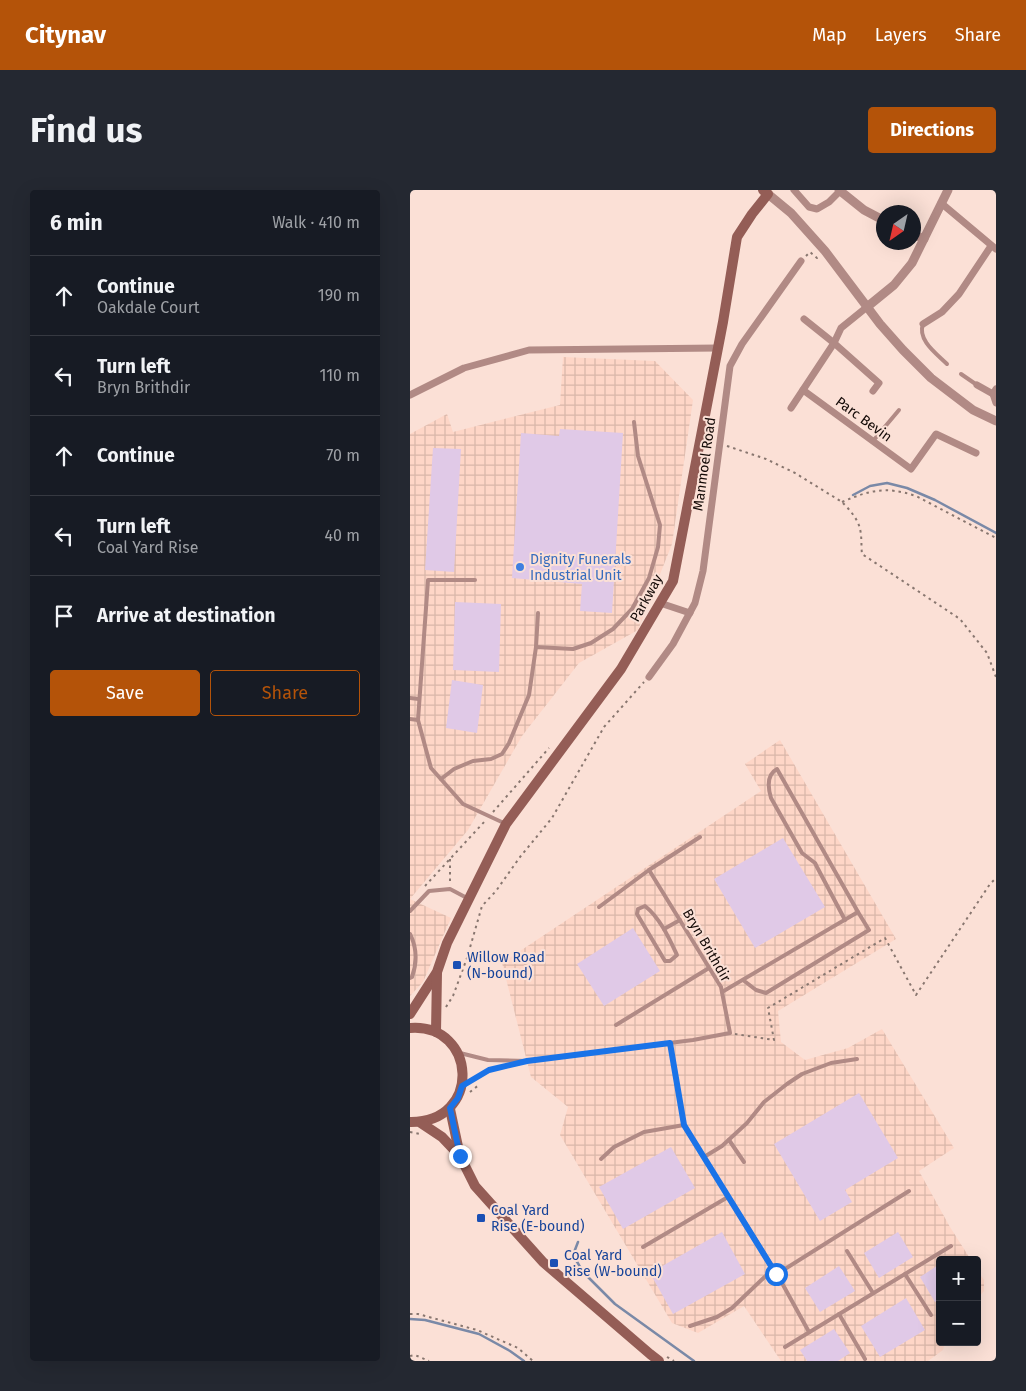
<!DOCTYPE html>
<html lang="en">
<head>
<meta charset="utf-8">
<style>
	:root { --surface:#171b24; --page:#242831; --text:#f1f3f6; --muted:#9ea1a6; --line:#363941; --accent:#b45309 }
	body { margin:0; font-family:"Fira Sans",sans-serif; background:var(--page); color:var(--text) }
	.controls { position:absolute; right:15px; bottom:15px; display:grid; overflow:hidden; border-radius:5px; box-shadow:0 5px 20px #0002 }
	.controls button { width:45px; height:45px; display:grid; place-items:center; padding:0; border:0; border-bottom:1px solid var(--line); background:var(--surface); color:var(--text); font:25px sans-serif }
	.compass { position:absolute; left:466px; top:15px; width:45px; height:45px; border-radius:50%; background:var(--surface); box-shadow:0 5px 20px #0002; rotate:214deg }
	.stop { position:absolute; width:15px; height:15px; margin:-11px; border:4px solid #1a73e8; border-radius:50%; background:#fff }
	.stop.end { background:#1a73e8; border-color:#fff; box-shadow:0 1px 5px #0008 }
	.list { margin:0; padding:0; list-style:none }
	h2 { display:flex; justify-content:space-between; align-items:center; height:65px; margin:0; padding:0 20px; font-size:21px }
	h2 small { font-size:16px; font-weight:400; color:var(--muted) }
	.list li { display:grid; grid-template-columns:32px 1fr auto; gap:15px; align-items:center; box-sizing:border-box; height:80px; padding:0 20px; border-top:1px solid var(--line) }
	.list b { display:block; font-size:19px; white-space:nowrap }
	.list p { margin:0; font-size:16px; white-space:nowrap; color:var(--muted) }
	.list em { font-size:16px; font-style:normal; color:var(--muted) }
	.actions { display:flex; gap:10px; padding:15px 20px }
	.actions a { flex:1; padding:11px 0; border:1px solid var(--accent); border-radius:5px; text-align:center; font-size:18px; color:var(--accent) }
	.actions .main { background:var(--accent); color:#fff }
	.icon { flex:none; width:28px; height:28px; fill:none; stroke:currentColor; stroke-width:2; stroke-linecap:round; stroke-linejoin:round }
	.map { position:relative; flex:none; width:586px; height:1171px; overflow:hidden; border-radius:5px }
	header { display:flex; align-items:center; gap:30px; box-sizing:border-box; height:70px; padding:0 25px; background:var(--accent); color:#fff }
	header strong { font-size:24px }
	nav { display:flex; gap:28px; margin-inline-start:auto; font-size:18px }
	.intro { display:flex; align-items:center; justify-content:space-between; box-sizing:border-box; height:120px; padding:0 30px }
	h1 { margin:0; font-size:35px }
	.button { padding:12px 22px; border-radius:5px; background:var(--accent); color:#fff; font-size:18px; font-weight:700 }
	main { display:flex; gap:30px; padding:0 30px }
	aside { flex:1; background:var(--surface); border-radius:5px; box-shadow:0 5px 20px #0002 }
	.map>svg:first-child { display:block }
	.industrial { fill:url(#industrial-grid) }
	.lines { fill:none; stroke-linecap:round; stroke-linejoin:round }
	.stream { stroke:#7a89a7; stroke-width:2.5 }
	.building { fill:#e0c9e7 }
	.path { stroke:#88766f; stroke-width:2; stroke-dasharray:2.5 4; stroke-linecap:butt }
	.service { stroke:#b18a85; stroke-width:4 }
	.minor { stroke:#b18a85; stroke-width:7 }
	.tertiary { stroke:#b18a85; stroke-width:9 }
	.secondary { stroke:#945d56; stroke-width:10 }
	.route { stroke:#1a73e8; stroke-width:6 }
	.shop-dot { fill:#3f7fe0; stroke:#fbe0d6; stroke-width:2 }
	.transit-dot { fill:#1a4fb4; stroke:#fbe0d6; stroke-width:2 }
	.labels { text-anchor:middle; stroke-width:4; stroke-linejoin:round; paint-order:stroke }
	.street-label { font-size:14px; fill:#140a07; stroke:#fbe0d6 }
	.shop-label { font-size:14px; fill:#366cbe; stroke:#fbe0d6; text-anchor:start }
	.transit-label { font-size:14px; fill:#164399; stroke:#fbe0d6; text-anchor:start }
</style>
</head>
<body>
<header>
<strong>Citynav</strong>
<nav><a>Map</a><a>Layers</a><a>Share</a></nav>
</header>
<div class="intro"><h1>Find us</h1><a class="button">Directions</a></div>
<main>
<aside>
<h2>6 min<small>Walk · 410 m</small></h2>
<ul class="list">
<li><svg class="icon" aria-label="ahead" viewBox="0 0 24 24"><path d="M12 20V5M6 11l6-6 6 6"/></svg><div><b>Continue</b><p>Oakdale Court</p></div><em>190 m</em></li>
<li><svg class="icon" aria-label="left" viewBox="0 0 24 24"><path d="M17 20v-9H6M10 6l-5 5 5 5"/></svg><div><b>Turn left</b><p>Bryn Brithdir</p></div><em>110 m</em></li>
<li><svg class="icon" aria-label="ahead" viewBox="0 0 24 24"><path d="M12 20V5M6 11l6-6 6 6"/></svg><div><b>Continue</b></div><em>70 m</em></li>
<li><svg class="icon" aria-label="left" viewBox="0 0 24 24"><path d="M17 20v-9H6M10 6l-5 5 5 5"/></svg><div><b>Turn left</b><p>Coal Yard Rise</p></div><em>40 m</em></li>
<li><svg class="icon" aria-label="arrive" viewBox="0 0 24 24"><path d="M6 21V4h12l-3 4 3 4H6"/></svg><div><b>Arrive at destination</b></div></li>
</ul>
<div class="actions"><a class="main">Save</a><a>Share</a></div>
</aside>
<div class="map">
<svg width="586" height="1171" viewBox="0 0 586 1171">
	<defs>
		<pattern id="industrial-grid" width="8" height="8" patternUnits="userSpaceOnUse" patternTransform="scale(1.25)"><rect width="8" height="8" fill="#fed6c7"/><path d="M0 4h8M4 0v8" fill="none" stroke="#d9b6a9"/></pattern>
	</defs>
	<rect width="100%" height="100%" fill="#fbe0d6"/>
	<g class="industrial">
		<path d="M153 167 245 171 283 210 262 354 228 440 169 473 112 546 58 640 0 709V244L37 224 43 242 150 215Z"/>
		<path d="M370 550 486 749 368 821 371 852 395 870 438 858 472 839 544 958 509 981 540 1037 561 1070H530V1152H535L533 1160 518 1171H371L334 1116 288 1143 262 1133 150 945 158 917 121 887 92 773 351 601 335 574Z"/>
		<path d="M0 709 41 728 13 792 0 806Z"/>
		<path d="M567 1080 574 1090V1101L567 1109Z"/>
	</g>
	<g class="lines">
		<g class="stream">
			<path d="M443 305 460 296 477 293 497 298 525 310 586 343"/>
			<path d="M168 1052 163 1065 173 1082 205 1114 284 1171"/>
			<path d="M0 1129 15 1130 69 1144 100 1161 114 1171"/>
		</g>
	</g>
	<g class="building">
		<path d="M150 239 213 243 202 423 170 421 172 394 102 388 111 243 149 246Z"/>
		<path d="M23 258 51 259 44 382 15 380Z"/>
		<path d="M45 412 91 414 89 482 43 480Z"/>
		<path d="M42 490 73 495 67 543 36 538Z"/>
		<path d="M373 648 415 717 345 758 304 689Z"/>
		<path d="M223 738 250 781 194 816 167 774Z"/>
		<path d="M449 903 488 968 435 1000 442 1012 410 1031 364 954Z"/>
		<path d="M261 957 285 998 213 1039 189 997Z"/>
		<path d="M312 1042 335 1084 263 1124 240 1083Z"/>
		<path d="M488 1042 503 1067 469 1088 454 1063Z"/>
		<path d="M530 1074V1109L525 1112 510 1087Z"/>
		<path d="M429 1076 445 1101 410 1122 395 1098Z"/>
		<path d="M496 1108 515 1140 470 1167 451 1136Z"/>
		<path d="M424 1139 440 1163 428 1171H397L390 1160Z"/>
	</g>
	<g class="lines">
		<g class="path">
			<path d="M396 66 400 62 407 68 410 66"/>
			<path d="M317 256 356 269 385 283 432 312C439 319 448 329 450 339 452 347 451 356 452 364L550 429 577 463 586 487"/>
			<path d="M432 312C460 300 476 296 506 306L586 348"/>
			<path d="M83 622 139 558"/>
			<path d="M40 669V694"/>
			<path d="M15 696 75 631"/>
			<path d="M36 817 43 806 57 768 72 716 86 701 110 667 142 628 194 537 234 492"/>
			<path d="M325 844 364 850 358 818 475 748 506 805 580 694 586 688"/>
			<path d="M60 902 70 894"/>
			<path d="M0 942 10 944"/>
			<path d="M0 1124H8L67 1140 108 1158 123 1171"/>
			<path d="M0 1166 5 1165 19 1171"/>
			<path d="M257 1167 264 1171"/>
		</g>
		<g class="service">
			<path d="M513 134C507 150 527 164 537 174"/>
			<path d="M551 184 567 195"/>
			<path d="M463 251 489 220"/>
			<path d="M65 390H18L8 530 21 578 53 614 96 634"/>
			<path d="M126 457 128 423"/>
			<path d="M0 508 9 509"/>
			<path d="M0 529 8 530"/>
			<path d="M31 589 44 579 63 571 81 569 92 564 99 553 119 505 126 457 163 459 181 453 203 439 222 419 239 388 248 357 250 335 228 266 224 232"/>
			<path d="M235 716C250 728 259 748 267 765L260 771H255L227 724 228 719Z"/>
			<path d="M189 717 239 680"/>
			<path d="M0 721 19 701 40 699 57 708"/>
			<path d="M435 730 407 677 405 673 392 663 361 608C358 598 356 585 367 579L448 722"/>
			<path d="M254 739 270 730"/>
			<path d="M0 744C7 758 7 773 2 787L0 788"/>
			<path d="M312 802 448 722 459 740 356 803 346 800 333 790"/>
			<path d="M206 835 299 778"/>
			<path d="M260 853 274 935 367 1084 399 1142"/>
			<path d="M50 863 78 870 117 871 283 850 320 843 311 797 239 680 290 647"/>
			<path d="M52 896 79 880 110 873"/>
			<path d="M319 950 334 972"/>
			<path d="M294 967 312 956 337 933 354 912 377 894 392 884 421 873 447 869"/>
			<path d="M191 969 204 957 234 942 274 935"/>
			<path d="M233 1057 318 1007"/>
			<path d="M437 1061 463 1103"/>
			<path d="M367 1084 499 1001"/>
			<path d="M495 1084 521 1125"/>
			<path d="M429 1124 455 1169"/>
			<path d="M280 1136 307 1127 322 1118 363 1079"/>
			<path d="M375 1157 541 1056"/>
		</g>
		<g class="minor">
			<path d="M384 0 399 17 407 19 419 12 430 1"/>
			<path d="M531 13 586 59"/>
			<path d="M394 129 424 153 469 193 463 201"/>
			<path d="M513 134 532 122 549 104 581 56"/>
			<path d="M567 195 583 204 586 199"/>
			<path d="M393 200 501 279 526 244 566 263"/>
			<path d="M583 204 586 213"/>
			<path d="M0 205 54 178 119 160 308 158"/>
			<path d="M381 218 424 153 431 138 457 117"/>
			<path d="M250 413 280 423"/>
			<path d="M239 487 263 454 285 413 293 381 320 176 332 154 391 71"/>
		</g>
		<g class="tertiary">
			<path d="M429 0 454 20 473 30"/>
			<path d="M358 4 381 23 415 61 470 134 493 160 521 188 563 220 586 231"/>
			<path d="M503 44 514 49"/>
			<path d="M457 117 484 95 502 73 538 0"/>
		</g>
		<g class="secondary">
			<path d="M0 824 27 782 37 753 96 634 211 479 263 391 313 132 327 47 342 24 358 4 353 0"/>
			<path d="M0 838C67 833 73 933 0 932"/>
			<path d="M26 842 27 783"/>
			<path d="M40 919 50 966"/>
			<path d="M11 933 32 947 50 966 65 996 133 1072 240 1164 249 1171"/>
		</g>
	</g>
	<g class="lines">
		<path class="route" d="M50 966 40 918 48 908 52 896 79 880 117 871 260 853 274 935 366 1084"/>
	</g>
	<circle class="shop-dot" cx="110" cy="377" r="5"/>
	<g class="transit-dot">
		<rect x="42" y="770" width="10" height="10" rx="2.5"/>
		<rect x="66" y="1023" width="10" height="10" rx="2.5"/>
		<rect x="139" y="1068" width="10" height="10" rx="2.5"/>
	</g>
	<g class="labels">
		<g class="street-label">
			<text transform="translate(454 229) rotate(36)" y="5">Parc Bevin</text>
			<text transform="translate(294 274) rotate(-82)" y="5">Manmoel Road</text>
			<text transform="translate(236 408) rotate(-61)" y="5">Parkway</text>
			<text transform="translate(297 755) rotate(60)" y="5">Bryn Brithdir</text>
		</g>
		<g class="shop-label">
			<text x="120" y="374">Dignity Funerals<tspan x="120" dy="16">Industrial Unit</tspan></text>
		</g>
		<g class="transit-label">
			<text x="57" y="772">Willow Road<tspan x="57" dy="16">(N-bound)</tspan></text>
			<text x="81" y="1025">Coal Yard<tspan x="81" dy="16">Rise (E-bound)</tspan></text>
			<text x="154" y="1070">Coal Yard<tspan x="154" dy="16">Rise (W-bound)</tspan></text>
		</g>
	</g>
</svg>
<div class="controls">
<button>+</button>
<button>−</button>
</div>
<svg class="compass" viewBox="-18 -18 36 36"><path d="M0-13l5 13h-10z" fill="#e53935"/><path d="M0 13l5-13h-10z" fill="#9ea1a6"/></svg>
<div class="stop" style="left:366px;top:1084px"></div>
<div class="stop end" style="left:50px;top:966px"></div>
</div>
</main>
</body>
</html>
